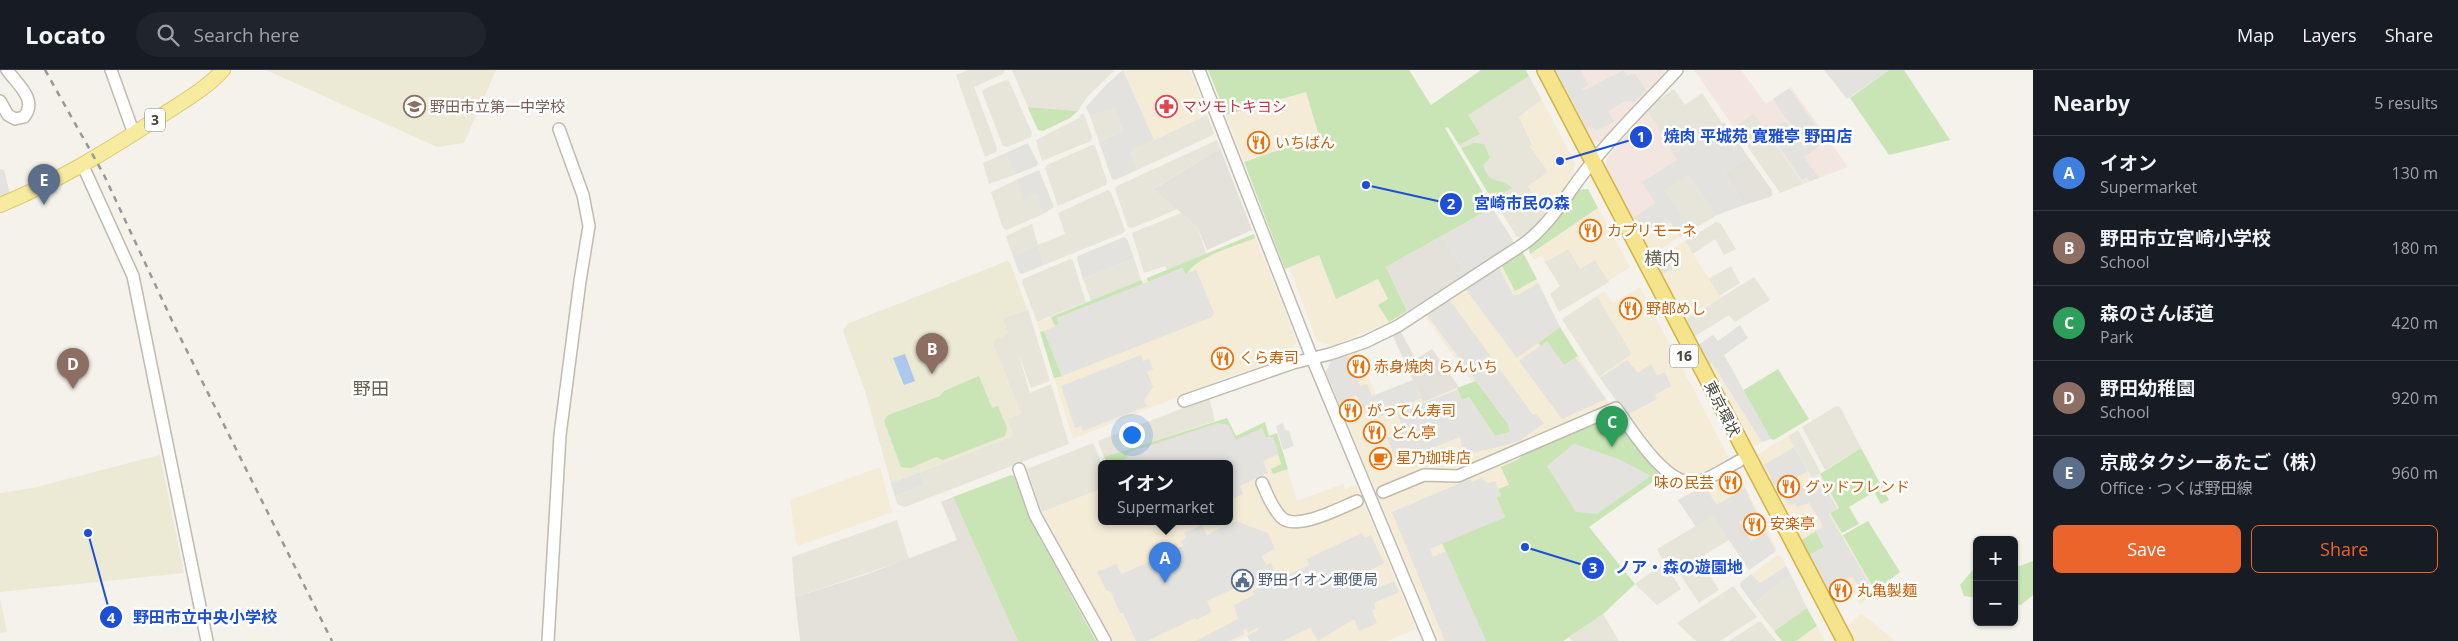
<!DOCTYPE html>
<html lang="en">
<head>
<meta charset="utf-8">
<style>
	:root { --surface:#171b24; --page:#20242c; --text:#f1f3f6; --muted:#9ea1a6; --line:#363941; --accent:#ea642b }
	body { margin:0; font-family:"Open Sans","Noto Sans JP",sans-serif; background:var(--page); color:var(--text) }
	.controls { position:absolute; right:15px; bottom:15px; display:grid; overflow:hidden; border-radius:8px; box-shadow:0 1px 4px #0004 }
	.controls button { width:45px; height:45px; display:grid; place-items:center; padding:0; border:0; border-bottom:1px solid var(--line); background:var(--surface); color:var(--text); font:25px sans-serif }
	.you { position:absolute; left:1131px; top:364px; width:18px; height:18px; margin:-12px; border:4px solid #fff; border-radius:50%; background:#1a73e8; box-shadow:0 0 0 8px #1a73e833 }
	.badge { display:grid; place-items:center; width:32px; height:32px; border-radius:50%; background:var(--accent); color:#fff; font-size:16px; font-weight:700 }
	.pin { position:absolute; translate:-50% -41px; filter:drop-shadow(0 1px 2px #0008) }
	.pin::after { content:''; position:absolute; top:26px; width:18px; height:15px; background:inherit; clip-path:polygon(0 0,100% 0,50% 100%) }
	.popup { position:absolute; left:1098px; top:390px; width:135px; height:65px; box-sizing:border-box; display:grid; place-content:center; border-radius:8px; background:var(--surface); filter:drop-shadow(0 1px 4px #0005); font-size:16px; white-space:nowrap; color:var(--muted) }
	.popup b { font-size:19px; color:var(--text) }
	.popup::after { content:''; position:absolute; left:50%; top:100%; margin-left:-10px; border:10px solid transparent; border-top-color:var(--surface) }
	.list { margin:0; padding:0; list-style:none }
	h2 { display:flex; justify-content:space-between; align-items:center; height:65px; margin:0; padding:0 20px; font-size:21px }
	h2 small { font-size:16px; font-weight:400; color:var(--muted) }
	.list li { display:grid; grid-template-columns:32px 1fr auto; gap:15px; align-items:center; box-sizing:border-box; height:75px; padding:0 20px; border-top:1px solid var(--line) }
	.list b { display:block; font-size:19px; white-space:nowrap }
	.list p { margin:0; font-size:16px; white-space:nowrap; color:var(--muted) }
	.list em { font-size:16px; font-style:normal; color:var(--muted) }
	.actions { display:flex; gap:10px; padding:15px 20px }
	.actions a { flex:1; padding:11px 0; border:1px solid var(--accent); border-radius:8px; text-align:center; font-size:18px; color:var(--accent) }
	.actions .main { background:var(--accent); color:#fff }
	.icon { flex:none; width:28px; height:28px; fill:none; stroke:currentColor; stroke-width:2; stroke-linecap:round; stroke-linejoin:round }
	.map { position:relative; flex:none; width:2033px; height:571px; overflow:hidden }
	header { display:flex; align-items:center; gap:30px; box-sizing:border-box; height:70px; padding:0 25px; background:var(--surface); border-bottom:1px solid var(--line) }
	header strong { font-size:24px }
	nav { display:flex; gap:28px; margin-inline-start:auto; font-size:18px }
	.search { width:350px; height:45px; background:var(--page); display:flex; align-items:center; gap:12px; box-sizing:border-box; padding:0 18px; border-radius:28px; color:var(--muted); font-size:19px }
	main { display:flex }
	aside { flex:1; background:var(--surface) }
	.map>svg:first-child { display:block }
	.residential { fill:#e7e5d9 }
	.commercial { fill:#f4ecd7 }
	.industrial { fill:#e4e1db }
	.education { fill:#ece9d5 }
	.medical { fill:#f3e5df }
	.green { fill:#c9e5b6; fill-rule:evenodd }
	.parking { fill:#e3e2de }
	.water { fill:#acc8ec }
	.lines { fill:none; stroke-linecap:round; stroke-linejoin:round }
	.tertiary-casing { stroke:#bfbbad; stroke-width:14 }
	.primary-casing { stroke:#dccb71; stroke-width:16 }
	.trunk-casing { stroke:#d2b346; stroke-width:18 }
	.tertiary { stroke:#fff; stroke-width:11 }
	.primary { stroke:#f7eba0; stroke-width:14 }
	.trunk { stroke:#f5e48b; stroke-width:15 }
	.rail { stroke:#989898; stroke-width:2.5; stroke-dasharray:6 6; stroke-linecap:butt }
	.labels { text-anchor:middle; stroke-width:5; stroke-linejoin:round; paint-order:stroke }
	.shield { fill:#fff; stroke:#7e7c74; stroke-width:1 }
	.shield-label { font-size:14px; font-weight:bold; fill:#474439 }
	.education-label { font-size:15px; fill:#785e54; stroke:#fff; text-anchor:start }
	.health-label { font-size:15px; fill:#be3a42; stroke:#fff; text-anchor:start }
	.food-label { font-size:15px; fill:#c56008; stroke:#fff; text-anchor:start }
	.street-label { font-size:15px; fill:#474439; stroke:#fff }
	.service-label { font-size:15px; fill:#4e5e75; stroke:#fff; text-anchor:start }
	.quarter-label { font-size:18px; fill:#696351; stroke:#fff }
	.leader { fill:none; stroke:#1d4ed8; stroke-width:2 }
	.callout-dot { fill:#1d4ed8; stroke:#fff; stroke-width:2 }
	.mark-label { font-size:15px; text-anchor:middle; font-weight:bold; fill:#fff }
	.callout-label { font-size:16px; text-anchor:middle; font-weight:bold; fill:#1d4ed8; stroke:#fff; stroke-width:5; stroke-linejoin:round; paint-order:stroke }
</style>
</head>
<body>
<header>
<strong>Locato</strong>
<div class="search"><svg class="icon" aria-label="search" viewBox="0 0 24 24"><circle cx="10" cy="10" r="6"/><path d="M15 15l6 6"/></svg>Search here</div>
<nav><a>Map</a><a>Layers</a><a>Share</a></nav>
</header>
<main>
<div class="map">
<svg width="2033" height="571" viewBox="0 0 2033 571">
	<rect width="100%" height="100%" fill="#f4f2ea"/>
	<g class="residential">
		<path d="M968 0H1005L1003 4 974 17 997 78 996 82 985 87 956 5Z"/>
		<path d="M1012 0H1115L1087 27 1078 41 1028 37Z"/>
		<path d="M1529 6 1542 30 1519 47 1532 74 1530 76 1549 102 1528 116 1545 143 1530 162 1522 168 1517 167 1448 57Z"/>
		<path d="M1006 10 1009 11 1032 63 1031 67 1007 77 1003 76 982 22 984 19Z"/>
		<path d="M1674 19 1685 35 1702 23 1722 53 1676 82 1671 81 1647 40 1654 33Z"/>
		<path d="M1114 38 1123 61 1099 72 1090 46Z"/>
		<path d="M1754 43 1803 114 1780 123 1734 57Z"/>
		<path d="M1081 44H1084L1092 67 1091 71 1042 91 1036 70 1079 48Z"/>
		<path d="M1207 45 1214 63 1213 65 1137 100 1130 81Z"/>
		<path d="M1217 70 1220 78 1155 118 1178 139 1132 158 1128 157 1115 119 1117 116Z"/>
		<path d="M1092 75 1095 76 1107 111 1106 115 1058 136 1045 98 1047 95Z"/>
		<path d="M1006 83 1014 105 989 114 983 93Z"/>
		<path d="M1688 105 1717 145 1692 160 1665 121Z"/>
		<path d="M1016 110 1023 128 1036 124 1043 144 1007 160 1003 158 991 122Z"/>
		<path d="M1108 120 1111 122 1125 160 1123 163 1044 195 1038 175 1013 186 1006 167 1008 165 1032 154 1038 175 1065 164 1058 143Z"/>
		<path d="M1181 143 1197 157 1207 185 1167 200 1165 196 1144 203 1132 163Z"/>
		<path d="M1716 152 1720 153 1736 179 1724 185 1715 169 1693 184 1685 171Z"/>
		<path d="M1568 179 1595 190 1609 212 1559 242 1550 224 1560 216 1545 192Z"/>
		<path d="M1134 188 1141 210 1091 231 1083 209Z"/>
		<path d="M1070 189 1073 191 1086 232 1037 252 1022 212 1023 209Z"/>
		<path d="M1731 196 1740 213 1719 226 1708 209Z"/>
		<path d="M1754 207 1770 230 1735 252 1729 245 1694 267 1685 250Z"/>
		<path d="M1597 226 1632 284 1599 307 1562 249Z"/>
		<path d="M1028 239 1050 311 1031 318 1018 282 1030 323 1051 314 1069 374 905 437 897 434 895 426 924 415 920 402 1013 366 1007 349 1021 344 992 271 1003 248Z"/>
		<path d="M1209 328 1215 351 1104 387 1098 371Z"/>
		<path d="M1836 336 1840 337 1861 378 1825 400 1802 357Z"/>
		<path d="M1798 360 1821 403 1812 408 1788 366Z"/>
		<path d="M1093 373 1102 394 1101 419 1042 442 1027 399Z"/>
		<path d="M1713 446 1729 470 1699 488 1719 520 1699 533 1669 488 1663 491 1657 479Z"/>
		<path d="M897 450 909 489 795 527 792 487Z"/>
		<path d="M1664 493 1681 519 1657 535 1635 514Z"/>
		<path d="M1791 505 1807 538 1774 561 1753 534Z"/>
		<path d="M1733 516 1757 547 1720 571H1696L1677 553Z"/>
		<path d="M1603 544 1619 571H1572L1569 567Z"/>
		<path d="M1758 552H1761L1776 571H1729Z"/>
	</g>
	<g class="commercial">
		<path d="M1123 0H1190L1207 45 1154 70Z"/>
		<path d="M1306 21 1319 66 1244 92 1226 45Z"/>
		<path d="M1542 30 1575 93 1573 106 1545 143 1528 116 1548 102 1530 76 1532 74 1519 47Z"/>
		<path d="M1688 105 1665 121 1691 158 1690 161 1651 185 1631 148 1655 133 1642 112Z"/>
		<path d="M1598 138 1630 197 1608 211 1595 190 1580 199 1568 179 1545 192 1542 186 1534 190 1530 184Z"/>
		<path d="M1254 164 1297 272 1284 289 1235 304 1073 369 1037 253 1204 186Z"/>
		<path d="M1685 171 1721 228 1685 250 1654 193V190Z"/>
		<path d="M1319 185 1378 209 1389 229 1379 235 1389 252 1333 276 1317 271 1289 197Z"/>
		<path d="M1501 194 1515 221 1537 209 1562 261 1625 358 1661 406 1589 457 1635 514 1603 544 1563 571H1439L1326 302 1331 291 1358 281 1376 325 1413 310 1423 332 1472 312 1423 244Z"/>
		<path d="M1640 217 1728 386 1724 394 1701 404 1684 405 1670 398 1656 384 1599 307 1632 284 1597 226 1604 221 1613 233Z"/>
		<path d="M1712 293 1762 372 1755 376 1749 374 1708 295Z"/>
		<path d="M1227 348 1236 366 1265 352 1269 366 1277 363 1297 431 1343 414 1345 419 1356 415 1416 559 1387 571H1250L1247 566 1235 571H1113L1042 442 1101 419V452H1229V394H1108L1104 387Z"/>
		<path d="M1788 366 1812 408 1820 404 1840 439 1831 444 1875 521 1860 535 1853 522 1833 533 1757 387 1758 384Z"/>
		<path d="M880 397 892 442 799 476 796 472 790 430Z"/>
		<path d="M1733 400 1737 401 1776 477V481L1749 500 1713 446 1696 457 1678 430Z"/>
		<path d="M1778 485 1781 486 1791 505 1753 534 1740 516 1741 512Z"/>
		<path d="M1861 543 1895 571H1853L1846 558Z"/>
		<path d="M1817 556 1825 571H1796Z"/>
	</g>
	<g class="industrial">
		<path d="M1220 78 1252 160 1207 180 1197 157 1154 119Z"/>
		<path d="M1749 88 1772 120V125L1770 127 1744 135 1724 103Z"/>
		<path d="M1442 166 1466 204 1407 241 1386 197Z"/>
		<path d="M1399 259 1416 289 1432 279 1459 317 1423 332 1392 264Z"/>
		<path d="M953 427 1018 571H800L795 527 865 505 957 470 941 432Z"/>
	</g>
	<g class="education">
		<path d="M266 0H496L464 73 437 77Z"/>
		<path d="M1007 191 1010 192 1027 239 1003 248 1009 264 992 271 1021 344 1007 349 1013 366 891 413 865 321 843 261 847 254Z"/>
		<path d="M160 385 184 503 0 522V423L33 418Z"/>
		<path d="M0 528 7 562 0 563Z"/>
	</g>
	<g class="medical">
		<path d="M1554 0H1663L1665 5 1600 72 1591 71Z"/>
		<path d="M1694 0H1741L1766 34 1791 17 1848 97 1803 114 1754 43 1734 57Z"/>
		<path d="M1647 40 1677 90 1642 112 1655 133 1631 148 1606 99 1607 88Z"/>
	</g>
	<g class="green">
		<path d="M1208 0H1409L1431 35 1481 0H1526L1529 6 1468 45 1480 64 1459 75 1448 57 1445 58 1492 138 1386 197 1407 241 1389 252 1378 235 1388 229 1378 209 1336 229 1319 185 1285 199 1244 92 1319 66 1306 22 1226 45Z"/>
		<path d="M1889 0H1904L1950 70 1889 85 1850 28Z"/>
		<path d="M1028 38V37L1078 41 1070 48 1043 61 1038 60Z"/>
		<path d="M1474 73 1484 74 1490 88 1483 95C1490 117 1500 106 1512 118L1505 122 1488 123 1461 78Z"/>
		<path d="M1588 119 1598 138 1530 184 1528 176 1578 120Z"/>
		<path d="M1254 164 1255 168C1238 175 1195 187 1187 204H1185L1182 198 1148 212 1147 208Z"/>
		<path d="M1519 182 1523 183 1537 209 1515 221 1501 194Z"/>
		<path d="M1141 210 1143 214 1057 248 1059 254 1055 256 1051 247Z"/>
		<path d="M1560 257 1578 286 1564 295 1547 272 1541 276 1538 273Z"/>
		<path d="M1044 261 1062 306 1054 308 1040 262Z"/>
		<path d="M1778 299 1809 349 1774 370 1771 369 1742 321Z"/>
		<path d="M979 306 992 338 998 336 1007 358 1005 366 943 390 936 387 911 398 901 397 884 351 888 345 940 326 944 321Z"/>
		<path d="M1476 311 1508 354 1510 362 1495 366 1469 327 1462 330 1457 318Z"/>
		<path d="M1612 345 1617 346 1661 406 1589 457 1635 514 1603 544 1563 571H1486L1442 473 1505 447 1496 427 1501 425 1498 419 1509 415 1501 397 1519 389 1527 380ZM1574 374 1620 390 1650 406 1547 396Z"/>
		<path d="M1227 348 1236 366 1265 352 1269 366 1277 363 1288 399 1273 404 1271 399 1281 394 1273 367 1127 383 1128 388 1123 390 1124 394H1108L1104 387Z"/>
		<path d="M1861 378 1889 430 1881 434 1874 422 1849 437 1859 454 1842 463 1830 443 1839 438 1820 404Z"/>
		<path d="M1011 405 1014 406 1029 448 1096 571H1018L953 427Z"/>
		<path d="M1868 451 1900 502 1875 521 1843 465Z"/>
		<path d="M1816 461 1824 477 1808 486 1800 471Z"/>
		<path d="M2033 491V525L2021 535 2014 534V498Z"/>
		<path d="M1977 495V528L1964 526 1960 515Z"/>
		<path d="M1807 538 1817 556 1796 571H1782L1774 561Z"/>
	</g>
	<g class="parking">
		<path d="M1123 0 1154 70 1130 81 1137 100 1115 110 1112 109 1099 72 1123 61 1114 38 1090 46 1086 37 1105 16Z"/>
		<path d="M1556 0H1580L1588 15 1581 19 1585 20 1624 0 1627 6 1634 3 1646 20 1635 32 1625 31 1608 41 1614 52 1595 61 1592 56 1587 59Z"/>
		<path d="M1824 0H1889L1847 29Z"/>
		<path d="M1789 18 1826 71 1804 87 1819 108 1810 111 1807 107 1802 110 1769 62 1785 51 1805 79 1807 78 1773 29Z"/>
		<path d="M1724 52 1749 88 1724 103 1744 135 1717 145 1688 105 1665 121 1691 158 1687 163 1680 167 1670 151 1666 154 1664 151 1650 161 1641 160 1634 147 1655 133 1642 112 1677 90 1671 81 1676 82Z"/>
		<path d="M1028 73 1038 93 1037 96 1014 105 1006 83Z"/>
		<path d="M0 99 4 100 10 124 0 127Z"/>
		<path d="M1039 100 1054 137 1043 144 1036 124 1023 129 1016 110Z"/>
		<path d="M1492 138 1513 170V174L1466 204 1442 166Z"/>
		<path d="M1124 167 1127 169 1134 188 1083 209 1077 189 1078 186Z"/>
		<path d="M1038 175 1044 195 1022 204 1019 203 1013 186Z"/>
		<path d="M1666 183 1676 197 1661 205 1654 190Z"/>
		<path d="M1498 196 1513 225H1518L1538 213 1560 257 1517 288 1464 217Z"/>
		<path d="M1183 198 1185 204 1196 200 1214 243 1212 247 1062 306 1044 261 1059 254 1057 248Z"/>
		<path d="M1449 229 1533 345 1536 344 1544 353 1519 371 1502 376 1464 385 1460 367 1397 392 1387 368 1404 360 1397 343 1457 320 1462 330 1469 327 1495 366 1510 362 1508 354 1427 245Z"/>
		<path d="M1740 255 1748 268 1724 285 1771 369 1762 372 1712 293 1708 295 1698 275 1713 265 1718 271Z"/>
		<path d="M1547 271 1564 295 1576 288 1606 329 1562 349 1519 291Z"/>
		<path d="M1141 285 1143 291 1149 289 1153 299 1147 302 1153 317 1144 330 1147 336 1083 361 1081 356 1075 358 1061 316Z"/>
		<path d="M1347 285 1350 287 1360 316 1367 314 1372 326 1413 310 1421 328 1371 351 1356 325 1339 333 1326 302 1331 291Z"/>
		<path d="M1627 290 1638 303 1651 294 1657 306 1665 302 1671 316 1655 325 1657 329 1627 345 1600 308Z"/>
		<path d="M1218 353 1229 355 1236 370 1262 358 1267 369 1273 367 1279 384 1263 391 1268 403 1240 416 1243 424 1229 431V394H1124L1122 390 1128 388 1127 383Z"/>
		<path d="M1283 353 1285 360 1289 361 1294 376 1283 380 1276 356Z"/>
		<path d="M1574 374 1620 390 1651 406 1597 444 1576 442 1547 396Z"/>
		<path d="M1794 377 1808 401 1795 408 1793 404 1772 417 1769 410 1772 408 1764 395Z"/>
		<path d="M920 402 924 415 895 426 891 413Z"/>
		<path d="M1818 406 1837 438 1829 444 1874 522 1866 529 1852 506 1826 519 1808 486 1824 477 1816 461 1823 457 1820 450 1809 433 1797 437 1795 433 1790 436 1783 427Z"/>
		<path d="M1482 408 1485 412 1489 413 1495 411 1501 426 1496 428 1505 447 1430 479 1433 487 1446 481 1486 571H1445L1392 442 1470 409 1472 412Z"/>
		<path d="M1704 416 1717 435 1745 418 1756 443 1739 452 1751 471 1766 463 1776 481 1749 500 1713 446 1696 457 1678 430Z"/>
		<path d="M1236 451 1268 463 1275 479 1262 486 1266 495 1271 493 1274 500 1207 531 1212 542 1196 550 1195 548 1147 571H1136L1123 543H1120L1111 522 1106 520 1097 502 1116 494 1122 504 1155 489 1158 494 1176 486 1173 481 1183 476 1181 471 1186 468 1184 463 1202 455 1207 465Z"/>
		<path d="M1362 463 1365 468 1371 465 1384 493 1365 503 1367 507 1374 504 1380 517 1394 511 1399 522 1374 533 1376 539 1372 541 1377 553 1359 561 1354 549 1318 571 1310 558 1283 571H1250L1247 566 1258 560 1257 558 1248 563 1246 559 1243 560 1244 564 1230 571H1196L1238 549 1234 535 1254 525 1253 521 1309 495 1307 489Z"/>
		<path d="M1786 496 1791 505 1753 534 1740 516 1741 512 1751 504 1760 513Z"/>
	</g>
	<path class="water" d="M905 284 915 311 904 315 893 288Z"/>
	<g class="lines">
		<defs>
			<g id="tertiary">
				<path d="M111 0 134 64"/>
				<path d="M1199 0 1312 288 1430 571"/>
				<path d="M0 31 8 45 15 49 24 47C38 30 18 15 7 0"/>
				<path d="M83 96 133 206 207 571"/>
				<path d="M1184 331 1293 293 1330 284 1365 272 1398 256 1522 175C1549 157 1566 125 1586 100 1613 65 1647 33 1677 0"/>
				<path d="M1019 399 1035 445 1105 571"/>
				<path d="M1262 413C1267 424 1272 438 1281 447 1295 462 1340 438 1357 431"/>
				<path d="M1383 422 1424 405 1458 406 1616 338C1632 360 1667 419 1698 412 1712 408 1726 398 1739 391"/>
				<path d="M548 571 560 365 580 211 589 156 583 125 559 59"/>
			</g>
			<path id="primary" d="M0 135C57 112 107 81 158 48 180 33 205 20 223 0"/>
			<path id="trunk" d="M1545 0 1845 571"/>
		</defs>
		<use href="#tertiary" class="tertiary-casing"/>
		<use href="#primary" class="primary-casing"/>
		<use href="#trunk" class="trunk-casing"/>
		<use href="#tertiary" class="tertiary"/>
		<use href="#primary" class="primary"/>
		<use href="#trunk" class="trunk"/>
		<path class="rail" d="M45 0 104 105 175 257 332 571"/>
	</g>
	<defs>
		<symbol id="school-ring" viewBox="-11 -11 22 22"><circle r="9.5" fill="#fff" stroke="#8d6e63" stroke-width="1.5"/><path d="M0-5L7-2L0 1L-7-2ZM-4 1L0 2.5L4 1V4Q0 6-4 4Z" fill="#8d6e63"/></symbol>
		<symbol id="pharmacy-ring" viewBox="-11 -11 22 22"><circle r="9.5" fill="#fff" stroke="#e0444e" stroke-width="1.5"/><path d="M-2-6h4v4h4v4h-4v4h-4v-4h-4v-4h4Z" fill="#e0444e"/></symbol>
		<symbol id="restaurant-ring" viewBox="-11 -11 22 22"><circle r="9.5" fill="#fff" stroke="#e8710a" stroke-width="1.5"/><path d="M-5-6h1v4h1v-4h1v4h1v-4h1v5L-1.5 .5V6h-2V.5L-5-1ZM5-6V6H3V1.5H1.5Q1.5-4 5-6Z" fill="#e8710a"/></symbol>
		<symbol id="cafe-ring" viewBox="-11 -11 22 22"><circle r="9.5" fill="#fff" stroke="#e8710a" stroke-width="1.5"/><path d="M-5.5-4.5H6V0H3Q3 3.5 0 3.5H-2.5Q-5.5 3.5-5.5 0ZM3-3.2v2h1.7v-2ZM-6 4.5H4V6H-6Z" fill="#e8710a"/></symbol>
		<symbol id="civic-ring" viewBox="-11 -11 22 22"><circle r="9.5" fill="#fff" stroke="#5c6f8a" stroke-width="1.5"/><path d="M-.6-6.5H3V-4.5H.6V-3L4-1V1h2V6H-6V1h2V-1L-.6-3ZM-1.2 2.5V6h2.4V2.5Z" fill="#5c6f8a"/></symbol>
	</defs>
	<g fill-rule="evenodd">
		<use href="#school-ring" x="402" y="24" width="25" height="25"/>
		<use href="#pharmacy-ring" x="1154" y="24" width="25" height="25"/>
		<use href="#restaurant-ring" x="1246" y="60" width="25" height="25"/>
		<use href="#restaurant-ring" x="1578" y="148" width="25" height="25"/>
		<use href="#restaurant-ring" x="1618" y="226" width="25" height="25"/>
		<use href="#restaurant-ring" x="1210" y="276" width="25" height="25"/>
		<use href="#restaurant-ring" x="1346" y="284" width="25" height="25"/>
		<use href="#restaurant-ring" x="1338" y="328" width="25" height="25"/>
		<use href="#restaurant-ring" x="1362" y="350" width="25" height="25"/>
		<use href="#cafe-ring" x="1368" y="376" width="25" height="25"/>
		<use href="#restaurant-ring" x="1718" y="400" width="25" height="25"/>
		<use href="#restaurant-ring" x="1776" y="404" width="25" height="25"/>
		<use href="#restaurant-ring" x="1742" y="442" width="25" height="25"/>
		<use href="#civic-ring" x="1230" y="498" width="25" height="25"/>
		<use href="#restaurant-ring" x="1828" y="508" width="25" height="25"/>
	</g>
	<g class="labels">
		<g class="shield">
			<rect x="145" y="38.5" width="20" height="23" rx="4"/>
			<rect x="1670" y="274.5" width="28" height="23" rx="4"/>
		</g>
		<g class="shield-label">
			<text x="155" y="55">3</text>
			<text x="1684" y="291">16</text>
		</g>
		<g class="education-label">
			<text x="430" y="42">野田市立第一中学校</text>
		</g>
		<g class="health-label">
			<text x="1182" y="42">マツモトキヨシ</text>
		</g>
		<g class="food-label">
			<text x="1275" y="78">いちばん</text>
			<text x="1607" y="166">カプリモーネ</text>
			<text x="1646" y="244">野郎めし</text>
			<text x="1239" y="293">くら寿司</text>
			<text x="1374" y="302">赤身焼肉 らんいち</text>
			<text x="1367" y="346">がってん寿司</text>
			<text x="1391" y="368">どん亭</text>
			<text x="1396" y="393">星乃珈琲店</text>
			<text x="1714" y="418" text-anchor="end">味の民芸</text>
			<text x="1805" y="422">グッドフレンド</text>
			<text x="1770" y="459">安楽亭</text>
			<text x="1857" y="526">丸亀製麺</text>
		</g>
		<g class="street-label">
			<text transform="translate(1722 339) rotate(63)" y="5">東京環状</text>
		</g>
		<g class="service-label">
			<text x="1258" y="515">野田イオン郵便局</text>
		</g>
		<g class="quarter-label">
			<text x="1662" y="195">横内</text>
			<text x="371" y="325">野田</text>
		</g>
	</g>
	<path class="leader" d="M1560 91L1641 67M1366 115L1451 134M1525 477L1593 498M88 463L111 547"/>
	<g class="callout-dot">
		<circle cx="1560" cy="91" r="5"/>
		<circle cx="1366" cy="115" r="5"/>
		<circle cx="1525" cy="477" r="5"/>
		<circle cx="88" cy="463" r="5"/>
		<circle cx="1641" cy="67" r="12"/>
		<circle cx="1451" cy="134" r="12"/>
		<circle cx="1593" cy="498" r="12"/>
		<circle cx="111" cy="547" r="12"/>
	</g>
	<g class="mark-label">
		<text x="1641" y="72">1</text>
		<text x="1451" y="139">2</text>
		<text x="1593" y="503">3</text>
		<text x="111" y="553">4</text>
	</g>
	<g class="callout-label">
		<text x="1758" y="72">焼肉 平城苑 寛雅亭 野田店</text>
		<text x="1522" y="139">宮崎市民の森</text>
		<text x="1679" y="503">ノア・森の遊園地</text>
		<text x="205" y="553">野田市立中央小学校</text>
	</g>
</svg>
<div class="controls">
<button>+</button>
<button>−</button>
</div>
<div class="you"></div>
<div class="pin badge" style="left:1165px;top:513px;background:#3f7fe0">A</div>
<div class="popup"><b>イオン</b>Supermarket</div>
<div class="pin badge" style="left:932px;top:304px;background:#8d6e63">B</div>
<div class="pin badge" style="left:1612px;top:377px;background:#2e9e5b">C</div>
<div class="pin badge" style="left:73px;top:319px;background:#8d6e63">D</div>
<div class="pin badge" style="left:44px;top:135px;background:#5c6f8a">E</div>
</div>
<aside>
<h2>Nearby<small>5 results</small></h2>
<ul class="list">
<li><span class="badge" style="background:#3f7fe0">A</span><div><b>イオン</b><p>Supermarket</p></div><em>130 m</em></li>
<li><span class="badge" style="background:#8d6e63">B</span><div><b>野田市立宮崎小学校</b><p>School</p></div><em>180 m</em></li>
<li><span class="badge" style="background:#2e9e5b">C</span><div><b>森のさんぽ道</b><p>Park</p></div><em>420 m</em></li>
<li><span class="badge" style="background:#8d6e63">D</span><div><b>野田幼稚園</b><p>School</p></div><em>920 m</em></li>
<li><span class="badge" style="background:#5c6f8a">E</span><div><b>京成タクシーあたご（株）</b><p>Office · つくば野田線</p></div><em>960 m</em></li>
</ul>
<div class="actions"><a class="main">Save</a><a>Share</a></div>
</aside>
</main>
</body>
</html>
